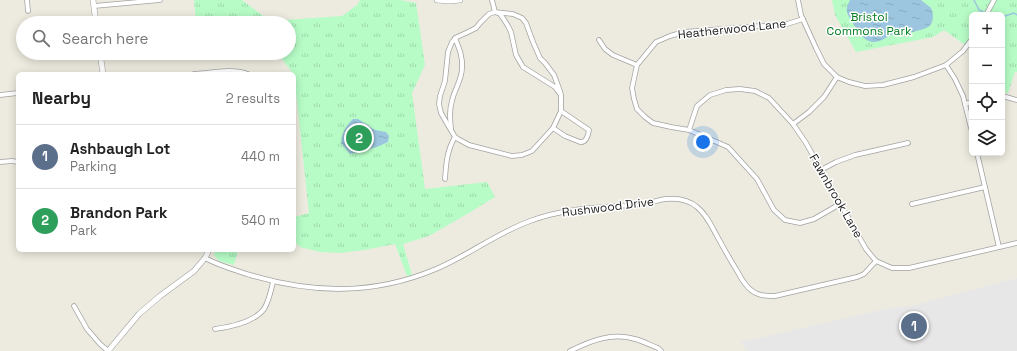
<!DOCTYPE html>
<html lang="en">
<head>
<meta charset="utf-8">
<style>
	:root { --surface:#fff; --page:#f6f6f6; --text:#222; --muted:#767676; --line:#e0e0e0; --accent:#c61d00 }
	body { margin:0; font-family:"Space Grotesk",sans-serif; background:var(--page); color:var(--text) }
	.controls { position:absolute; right:12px; top:12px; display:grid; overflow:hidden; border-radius:6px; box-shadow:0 2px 10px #0003 }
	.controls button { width:36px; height:36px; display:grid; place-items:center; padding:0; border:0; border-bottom:1px solid var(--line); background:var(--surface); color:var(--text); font:20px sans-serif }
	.you { position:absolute; left:703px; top:142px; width:14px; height:14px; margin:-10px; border:3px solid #fff; border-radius:50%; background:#1a73e8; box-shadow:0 0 0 6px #1a73e833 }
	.badge { display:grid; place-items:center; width:26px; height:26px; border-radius:50%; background:var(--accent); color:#fff; font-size:13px; font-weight:700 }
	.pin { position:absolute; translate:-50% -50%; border:2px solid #fff; box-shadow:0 1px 4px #0006 }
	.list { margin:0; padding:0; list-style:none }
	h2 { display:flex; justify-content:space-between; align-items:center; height:52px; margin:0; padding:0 16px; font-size:17px }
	h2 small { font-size:13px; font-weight:400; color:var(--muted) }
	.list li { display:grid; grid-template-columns:26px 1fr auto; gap:12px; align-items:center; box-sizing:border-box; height:64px; padding:0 16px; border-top:1px solid var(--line) }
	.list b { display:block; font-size:15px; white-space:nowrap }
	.list p { margin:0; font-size:13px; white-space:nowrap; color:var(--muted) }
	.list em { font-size:13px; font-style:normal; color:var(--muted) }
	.icon { flex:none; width:22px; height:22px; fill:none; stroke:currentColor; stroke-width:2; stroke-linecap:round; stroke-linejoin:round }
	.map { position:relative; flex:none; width:1017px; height:351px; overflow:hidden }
	.search { position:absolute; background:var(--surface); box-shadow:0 2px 10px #0003; left:16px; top:16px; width:280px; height:44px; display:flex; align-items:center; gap:10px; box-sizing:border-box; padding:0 14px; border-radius:22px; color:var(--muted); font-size:15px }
	.panel { position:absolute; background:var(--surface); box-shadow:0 2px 10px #0003; left:16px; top:72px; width:280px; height:180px; border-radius:6px }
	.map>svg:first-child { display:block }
	.park { fill:url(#park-tufts) }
	.parking { fill:#e7e7e7 }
	.water { fill:url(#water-ripples) }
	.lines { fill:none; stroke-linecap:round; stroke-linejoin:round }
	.stream { stroke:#9cc6df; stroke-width:1.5 }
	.minor-casing { stroke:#a2a2a2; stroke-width:5.5 }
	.tertiary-casing { stroke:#a2a2a2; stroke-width:6 }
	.minor { stroke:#fff; stroke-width:4 }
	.tertiary { stroke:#fff; stroke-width:5 }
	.labels { text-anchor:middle; stroke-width:3; stroke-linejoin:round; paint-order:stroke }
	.park-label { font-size:12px; fill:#057d20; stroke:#fff }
	.street-label { font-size:12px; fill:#1b1b1b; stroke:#fff }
</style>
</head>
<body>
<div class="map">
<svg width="1017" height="351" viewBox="0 0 1017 351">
	<defs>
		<pattern id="park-tufts" width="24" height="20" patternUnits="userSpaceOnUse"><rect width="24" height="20" fill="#b7fcc7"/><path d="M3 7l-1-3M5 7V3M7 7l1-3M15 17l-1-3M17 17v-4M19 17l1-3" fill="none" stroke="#9dd7aa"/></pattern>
		<pattern id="water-ripples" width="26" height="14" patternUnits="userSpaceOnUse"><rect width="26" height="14" fill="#9cc6df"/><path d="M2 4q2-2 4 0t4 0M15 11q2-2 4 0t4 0" fill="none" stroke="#86aabf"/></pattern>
	</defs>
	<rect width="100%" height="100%" fill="#edebdf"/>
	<g class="park">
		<path d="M194 0H242L270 21 342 16 357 5 360 0H400L416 3 425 65 412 93 425 189 487 182 495 197 469 213 429 236 403 244 412 275 407 276 395 244 364 250 340 253 320 252 300 247 294 241V217L309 213 294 74H293L289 68 277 53H289V23H196Z"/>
		<path d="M832 0H1017V72H1015L1008 93H1002V15H972V50L944 30 933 37 856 52 835 15Z"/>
		<path d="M215 250H238L234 265 219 261 214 255Z"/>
	</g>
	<path class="parking" d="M1017 278V351H746L741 342 881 310 915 305Z"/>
	<g class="water">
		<path d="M850 0H921C924 3 928 5 931 8 934 13 934 24 928 27 925 29 916 31 913 32 908 33 903 31 898 32 889 34 882 43 872 42 869 41 866 40 864 38 860 34 848 17 847 12 846 8 848 4 850 0Z"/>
		<path d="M353 119H358L375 130 386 132 389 136 388 142 377 147 350 154 341 143C342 132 346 126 353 119Z"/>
	</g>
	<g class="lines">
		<g class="stream">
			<path d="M974 0 979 10 989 15"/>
			<path d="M1002 17 1014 13 1017 15"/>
		</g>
		<defs>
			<g id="minor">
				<path d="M27 0 28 11"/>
				<path d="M492 0 495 12 500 14 503 18 508 26 511 32 516 55 523 67 555 87 561 95V111L553 128 532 151 522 155 512 156 469 145 458 139 455 137 441 113 439 104 440 96 445 81 448 52 452 42 457 37 466 33 476 28 480 23 489 14 495 12 513 14 522 18 526 23 533 42 540 58 545 63 554 75 560 91 561 95"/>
				<path d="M798 0 801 15 816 48 824 64 837 77 849 82 865 86 883 85 914 77 946 65 963 51 972 39"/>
				<path d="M94 6 160 0"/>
				<path d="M986 15 994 0"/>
				<path d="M803 19 787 24 684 32 670 36 656 42 637 65 632 88 634 99 637 109 645 117 653 123 671 127 689 130 728 147 757 179 774 210 785 220 800 223 814 219 840 204"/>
				<path d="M599 40 605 49 613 55 637 65"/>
				<path d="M946 65 955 79 963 96 972 132"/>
				<path d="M194 74C211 73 232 68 248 74"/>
				<path d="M0 95 18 93"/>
				<path d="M1002 97H1006L1017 100"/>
				<path d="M965 104 972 102"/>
				<path d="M793 124 809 112 824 97 837 77"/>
				<path d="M553 128 565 136 580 142C586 143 588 136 589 130L561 111"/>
				<path d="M451 129C450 119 449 110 452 101 454 90 462 80 462 68 463 57 459 48 455 38"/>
				<path d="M689 130 697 106 710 95 726 90 740 89 755 91 769 98 793 124 806 143 866 249 876 261 892 268H909L1017 243"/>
				<path d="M977 153 999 247"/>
				<path d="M0 162 12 161 18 162"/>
				<path d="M821 170 836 162 855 155 908 143"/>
				<path d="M445 179C446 164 447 150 455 137"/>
				<path d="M912 204 985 187"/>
				<path d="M205 258C220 266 235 270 250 275 314 294 374 295 436 269 469 255 497 233 530 221 567 207 603 208 641 204 650 203 658 200 666 199 677 198 689 200 697 207 706 214 711 225 717 236 723 247 729 258 736 269 740 276 744 285 751 290 758 296 766 296 775 296L857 277 864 274 876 261"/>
				<path d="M74 306 87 329 100 344 108 351"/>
				<path d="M215 329C230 327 254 322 264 309 269 301 271 291 273 282"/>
				<path d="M570 351C590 341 612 332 635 339 643 341 650 345 658 348L661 351"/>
			</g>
			<g id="tertiary">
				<path d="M93 0 96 23"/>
				<path d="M437 0 449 1 460 0"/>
				<path d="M100 53 103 74"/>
				<path d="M108 351 139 314 160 296 194 271 205 258 209 250"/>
			</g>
		</defs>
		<use href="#minor" class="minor-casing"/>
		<use href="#tertiary" class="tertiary-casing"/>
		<use href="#minor" class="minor"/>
		<use href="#tertiary" class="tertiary"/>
	</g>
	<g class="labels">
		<g class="park-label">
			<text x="869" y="21">Bristol<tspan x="869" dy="14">Commons Park</tspan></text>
		</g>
		<g class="street-label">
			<text transform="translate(732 29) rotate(-6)" y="4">Heatherwood Lane</text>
			<text transform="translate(836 196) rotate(60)" y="4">Fawnbrook Lane</text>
			<text transform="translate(608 207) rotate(-7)" y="4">Rushwood Drive</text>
		</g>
	</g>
</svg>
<div class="controls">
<button>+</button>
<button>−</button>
<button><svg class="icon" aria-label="locate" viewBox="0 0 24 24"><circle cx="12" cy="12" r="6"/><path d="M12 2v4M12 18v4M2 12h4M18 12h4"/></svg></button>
<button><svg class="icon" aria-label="layers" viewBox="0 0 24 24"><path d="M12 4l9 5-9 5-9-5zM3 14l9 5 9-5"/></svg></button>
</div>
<div class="you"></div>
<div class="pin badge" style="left:914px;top:326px;background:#5c6f8a">1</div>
<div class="pin badge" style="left:359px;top:138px;background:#2e9e5b">2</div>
<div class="search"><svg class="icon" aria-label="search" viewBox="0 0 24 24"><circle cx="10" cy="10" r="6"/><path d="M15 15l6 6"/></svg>Search here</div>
<section class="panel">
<h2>Nearby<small>2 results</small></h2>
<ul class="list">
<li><span class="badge" style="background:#5c6f8a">1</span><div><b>Ashbaugh Lot</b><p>Parking</p></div><em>440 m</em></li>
<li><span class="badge" style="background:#2e9e5b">2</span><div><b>Brandon Park</b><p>Park</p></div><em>540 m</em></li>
</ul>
</section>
</div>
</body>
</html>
